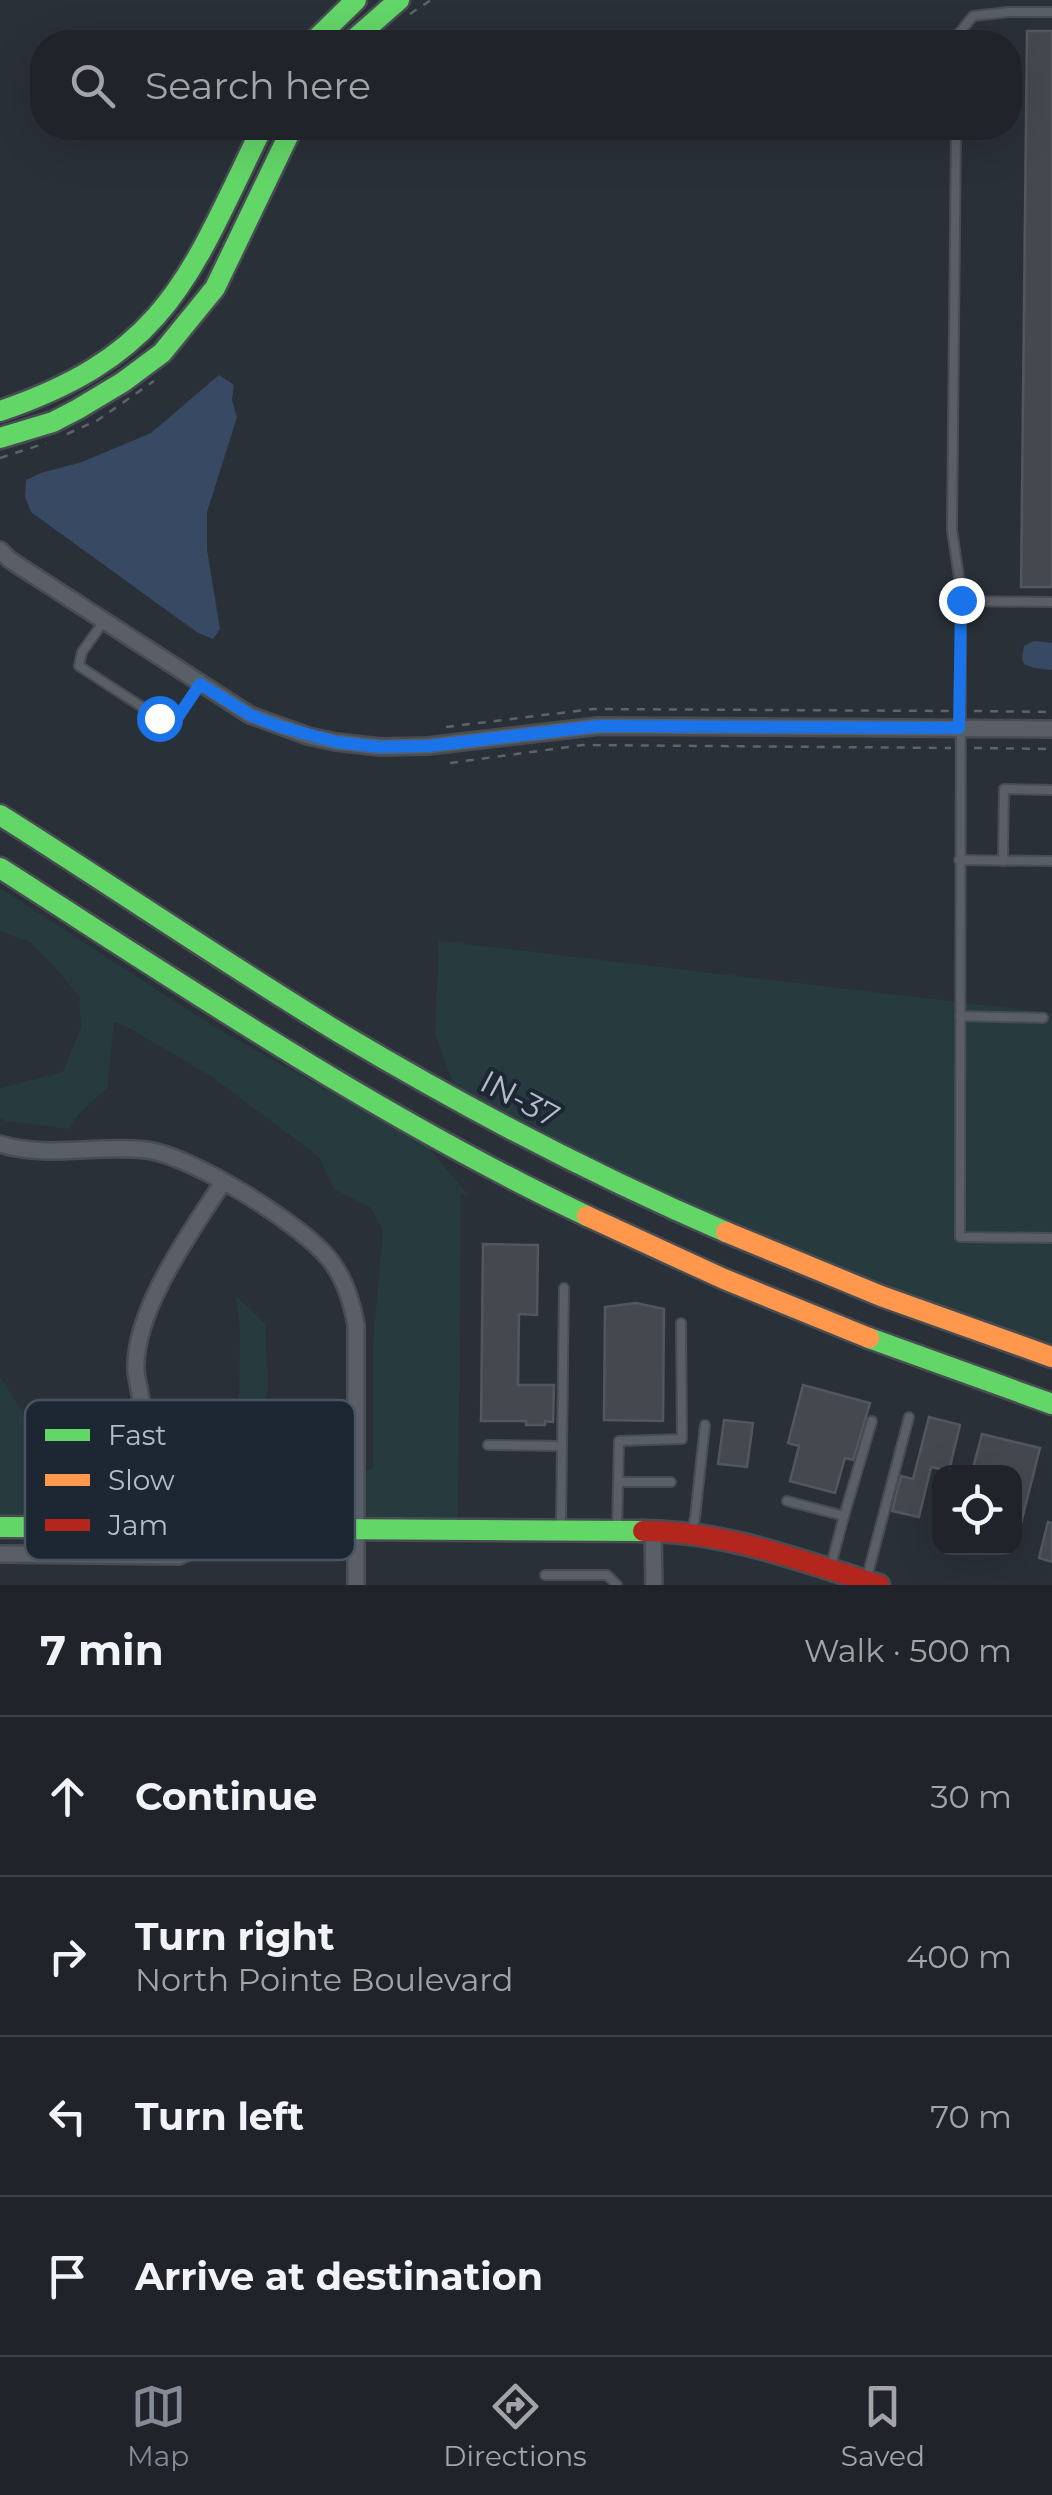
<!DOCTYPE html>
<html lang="en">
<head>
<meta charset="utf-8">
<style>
	:root { --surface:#20242a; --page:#2d3036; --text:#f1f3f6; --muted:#a2a4a8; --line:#3d4147; --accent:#848b96 }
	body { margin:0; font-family:Montserrat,sans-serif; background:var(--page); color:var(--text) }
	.controls { position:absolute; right:30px; bottom:30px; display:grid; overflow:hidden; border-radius:20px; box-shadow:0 10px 40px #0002 }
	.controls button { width:90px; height:90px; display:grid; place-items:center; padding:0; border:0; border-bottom:2px solid var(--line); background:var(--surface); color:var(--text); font:50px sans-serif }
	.stop { position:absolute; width:30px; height:30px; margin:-22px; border:8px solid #1a73e8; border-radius:50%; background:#fff }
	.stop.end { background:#1a73e8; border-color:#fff; box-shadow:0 2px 10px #0008 }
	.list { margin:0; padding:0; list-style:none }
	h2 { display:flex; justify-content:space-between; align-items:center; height:130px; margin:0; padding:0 40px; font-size:42px }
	h2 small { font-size:32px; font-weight:400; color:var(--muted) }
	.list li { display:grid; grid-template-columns:65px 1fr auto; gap:30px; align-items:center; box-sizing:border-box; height:160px; padding:0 40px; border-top:2px solid var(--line) }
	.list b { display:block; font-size:38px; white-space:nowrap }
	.list p { margin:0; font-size:32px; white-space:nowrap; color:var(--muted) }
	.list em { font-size:32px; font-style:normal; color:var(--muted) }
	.icon { flex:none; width:55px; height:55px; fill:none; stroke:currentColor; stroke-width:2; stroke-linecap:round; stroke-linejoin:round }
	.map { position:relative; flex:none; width:1052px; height:1585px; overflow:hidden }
	.search { position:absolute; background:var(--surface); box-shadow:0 10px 40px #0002; left:30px; right:30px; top:30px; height:110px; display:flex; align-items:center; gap:25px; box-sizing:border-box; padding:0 35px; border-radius:40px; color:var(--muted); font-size:38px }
	.sheet { height:770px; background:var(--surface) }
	nav { display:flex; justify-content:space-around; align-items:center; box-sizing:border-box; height:140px; border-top:2px solid var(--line); background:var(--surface); font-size:28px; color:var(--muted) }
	nav a { display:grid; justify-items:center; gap:5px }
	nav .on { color:var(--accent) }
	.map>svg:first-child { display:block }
	.green { fill:#273a3e }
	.water { fill:#384963 }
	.building { fill:#444950; stroke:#52575f; stroke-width:2.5 }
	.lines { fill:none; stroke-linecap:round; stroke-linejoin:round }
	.lane-casing { stroke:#484c53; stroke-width:12 }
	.street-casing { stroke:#484c53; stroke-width:20 }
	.fast-casing { stroke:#484c53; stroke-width:25 }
	.slow-casing { stroke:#484c53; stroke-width:25 }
	.jam-casing { stroke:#484c53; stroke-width:25 }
	.path { stroke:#5d636a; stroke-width:2.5; stroke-dasharray:8 8; stroke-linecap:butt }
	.lane { stroke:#5a5e66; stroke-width:8 }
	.street { stroke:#5a5e66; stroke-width:15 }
	.fast { stroke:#63d668; stroke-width:20 }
	.slow { stroke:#ff974d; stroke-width:20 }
	.jam { stroke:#b3261e; stroke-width:20 }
	.route { stroke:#1a73e8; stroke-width:12 }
	.labels { text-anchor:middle; stroke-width:8; stroke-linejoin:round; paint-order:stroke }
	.street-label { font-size:32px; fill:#b4bcc9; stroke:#1d2633 }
	.key { fill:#1d2633; stroke:#4a5360; stroke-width:2.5 }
	.key-label { font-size:28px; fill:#b4bcc9 }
</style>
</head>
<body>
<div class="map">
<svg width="1052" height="1585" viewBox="0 0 1052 1585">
	<rect width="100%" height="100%" fill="#2a3038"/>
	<g class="green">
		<path d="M0 888 213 1026 430 1149 468 1195 461 1193 458 1520 0 1518V1377L22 1411 34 1466 54 1499H101L155 1488 192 1489 213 1481 239 1393 240 1331 236 1296 265 1324 268 1385 261 1437 259 1494 301 1498 373 1468V1344L383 1230 371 1208 334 1189 319 1157 212 1077 129 1028 114 1022 107 1088 78 1115 69 1129 6 1121 0 1118V1088L63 1072 81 1027 79 996 60 973 30 942 0 931Z"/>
		<path d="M439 941 1052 1013V1350L811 1268 460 1102 435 1033Z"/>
	</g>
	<g class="water">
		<path d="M219 375 234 385 232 400 237 417 207 512V550L220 629 213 639 198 633 31 512 25 497 26 480 41 473 82 462 151 433Z"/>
		<path d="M1034 641 1052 643V670L1034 668 1024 664 1022 658 1024 646Z"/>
	</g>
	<g class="building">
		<path d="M1027 31H1052V587H1021Z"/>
		<path d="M483 1244 538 1245 537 1315 519 1314 518 1385H554L553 1422 545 1421V1425H526V1421H481Z"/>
		<path d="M636 1303 664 1309 663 1421 604 1420 605 1307Z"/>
		<path d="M803 1385 870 1403 853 1460 845 1458 835 1493 790 1481 799 1446 788 1443Z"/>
		<path d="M929 1417 960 1425 949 1471 931 1467 919 1517 892 1511 901 1476 913 1479Z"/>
		<path d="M724 1420 753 1423 747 1467 718 1464Z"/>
		<path d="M982 1434 1040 1448 1018 1535H1014V1472H972Z"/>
		<path d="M1048 1522 1052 1523V1562L1039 1558Z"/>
	</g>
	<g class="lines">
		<defs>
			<g id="lane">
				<path d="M956 42V37L973 16 1008 12H1052"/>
				<path d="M956 128 952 530 961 591 960 1237 1052 1238"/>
				<path d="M961 601 1052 602"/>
				<path d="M104 621 82 652 79 666 159 718 174 723 200 684"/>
				<path d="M959 860 1052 861"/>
				<path d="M1003 861 1004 789 1052 790"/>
				<path d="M960 1016 1043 1018"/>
				<path d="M488 1445 562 1446"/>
				<path d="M618 1482H671"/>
				<path d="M787 1501 844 1516 830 1569"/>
				<path d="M844 1516 872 1421"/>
				<path d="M561 1526 564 1288"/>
				<path d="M617 1531 619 1441 682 1439 681 1323"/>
				<path d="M691 1533 695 1518 705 1425"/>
				<path d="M545 1575H607L617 1585"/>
				<path d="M866 1581 909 1417"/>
			</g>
			<g id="street">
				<path d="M0 550 10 560 250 715 308 736 336 742 380 747 428 746 599 726 1052 729"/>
				<path d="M0 1144C48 1159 98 1144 146 1150 191 1155 303 1225 330 1260 345 1279 352 1302 356 1325V1585"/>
				<path d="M141 1401C140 1391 137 1381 136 1371 133 1311 192 1230 223 1182"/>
				<path d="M653 1531 654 1585"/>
				<path d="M0 1554 179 1556 196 1548 200 1537V1528"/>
			</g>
			<g id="fast">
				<path d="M313 42 356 0"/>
				<path d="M351 42 399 0"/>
				<path d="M0 411C168 354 190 275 262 128"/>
				<path d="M0 438 53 422 78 409 123 382 162 353 215 288 292 128"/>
				<path d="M0 815C114 887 225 963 340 1033 464 1107 593 1175 726 1232"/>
				<path d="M0 868C194 992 379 1117 587 1216"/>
				<path d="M869 1338 1052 1404"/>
				<path d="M0 1527 643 1531"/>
			</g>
			<g id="slow">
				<path d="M587 1216 724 1279 869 1338"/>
				<path d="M726 1232 881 1296 1052 1357"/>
			</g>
			<path id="jam" d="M643 1531C726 1531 801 1561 879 1585"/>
		</defs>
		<use href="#lane" class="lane-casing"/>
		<use href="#street" class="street-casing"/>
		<use href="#fast" class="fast-casing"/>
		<use href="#slow" class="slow-casing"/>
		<use href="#jam" class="jam-casing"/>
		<g class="path">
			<path d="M410 14 431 0"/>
			<path d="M67 434 98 420 154 381"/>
			<path d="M0 458 46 443"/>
			<path d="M974 711 1052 712"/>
			<path d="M446 727 593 709 951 711"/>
			<path d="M974 748 1052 749"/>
			<path d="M450 763 583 745 951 748"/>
		</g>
		<use href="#lane" class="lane"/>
		<use href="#street" class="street"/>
		<use href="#fast" class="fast"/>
		<use href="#slow" class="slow"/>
		<use href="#jam" class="jam"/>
	</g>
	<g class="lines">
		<path class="route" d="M159 718 174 723 200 684 250 715 278 726 336 742 380 747 428 746 599 726 959 728 961 600"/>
	</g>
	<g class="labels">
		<g class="street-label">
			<text transform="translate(520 1099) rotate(28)" y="11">IN-37</text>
		</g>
	</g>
	<rect x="25" y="1400" width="330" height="160" rx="15" class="key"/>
	<rect x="45" y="1429" width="45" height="12" fill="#63d668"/>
	<rect x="45" y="1474" width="45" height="12" fill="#ff974d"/>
	<rect x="45" y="1519" width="45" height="12" fill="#b3261e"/>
	<g class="key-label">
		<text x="108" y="1445">Fast</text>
		<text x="108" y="1490">Slow</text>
		<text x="108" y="1535">Jam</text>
	</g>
</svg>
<div class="controls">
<button><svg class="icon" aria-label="locate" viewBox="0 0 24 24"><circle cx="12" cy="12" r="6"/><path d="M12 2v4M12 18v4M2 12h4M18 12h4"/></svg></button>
</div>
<div class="stop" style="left:159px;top:718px"></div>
<div class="stop end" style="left:961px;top:600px"></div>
<div class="search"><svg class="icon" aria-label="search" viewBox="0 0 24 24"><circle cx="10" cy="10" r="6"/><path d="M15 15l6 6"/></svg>Search here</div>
</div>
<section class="sheet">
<h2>7 min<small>Walk · 500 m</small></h2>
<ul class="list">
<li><svg class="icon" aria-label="ahead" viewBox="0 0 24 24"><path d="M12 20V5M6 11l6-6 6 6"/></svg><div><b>Continue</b></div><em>30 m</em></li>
<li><svg class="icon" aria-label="right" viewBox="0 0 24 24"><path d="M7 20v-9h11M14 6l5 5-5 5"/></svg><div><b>Turn right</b><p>North Pointe Boulevard</p></div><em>400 m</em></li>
<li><svg class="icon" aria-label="left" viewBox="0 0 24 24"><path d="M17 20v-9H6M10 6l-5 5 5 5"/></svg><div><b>Turn left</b></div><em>70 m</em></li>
<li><svg class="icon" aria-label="arrive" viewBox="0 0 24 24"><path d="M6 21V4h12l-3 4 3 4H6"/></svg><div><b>Arrive at destination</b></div></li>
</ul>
</section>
<nav>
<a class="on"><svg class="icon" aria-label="map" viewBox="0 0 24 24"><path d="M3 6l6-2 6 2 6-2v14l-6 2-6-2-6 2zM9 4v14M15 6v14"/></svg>Map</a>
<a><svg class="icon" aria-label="directions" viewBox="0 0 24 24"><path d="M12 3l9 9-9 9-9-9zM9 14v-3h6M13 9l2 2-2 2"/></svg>Directions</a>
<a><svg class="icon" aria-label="saved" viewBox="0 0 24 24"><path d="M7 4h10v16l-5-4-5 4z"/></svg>Saved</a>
</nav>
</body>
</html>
